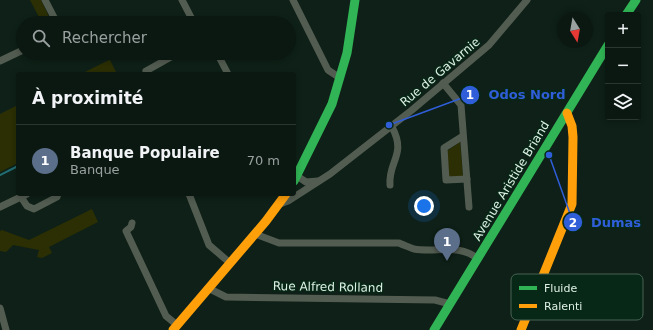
<!DOCTYPE html>
<html lang="fr">
<head>
<meta charset="utf-8">
<style>
	:root { --surface:#0a1811; --page:#18251f; --text:#f1f3f6; --muted:#99a09f; --line:#2a3731; --accent:#b45309 }
	body { margin:0; font-family:"DejaVu Sans",sans-serif; background:var(--page); color:var(--text) }
	.controls { position:absolute; right:12px; top:12px; display:grid; overflow:hidden; border-radius:4px; box-shadow:0 2px 6px #0003 }
	.controls button { width:36px; height:36px; display:grid; place-items:center; padding:0; border:0; border-bottom:1px solid var(--line); background:var(--surface); color:var(--text); font:20px sans-serif }
	.compass { position:absolute; left:557px; top:12px; width:36px; height:36px; border-radius:50%; background:var(--surface); box-shadow:0 2px 6px #0003; rotate:169deg }
	.you { position:absolute; left:424px; top:206px; width:14px; height:14px; margin:-10px; border:3px solid #fff; border-radius:50%; background:#1a73e8; box-shadow:0 0 0 6px #1a73e833 }
	.badge { display:grid; place-items:center; width:26px; height:26px; border-radius:50%; background:var(--accent); color:#fff; font-size:13px; font-weight:700 }
	.pin { position:absolute; translate:-50% -33px; filter:drop-shadow(0 1px 2px #0008) }
	.pin::after { content:''; position:absolute; top:21px; width:14px; height:12px; background:inherit; clip-path:polygon(0 0,100% 0,50% 100%) }
	.list { margin:0; padding:0; list-style:none }
	h2 { display:flex; justify-content:space-between; align-items:center; height:52px; margin:0; padding:0 16px; font-size:17px }
	h2 small { font-size:13px; font-weight:400; color:var(--muted) }
	.list li { display:grid; grid-template-columns:26px 1fr auto; gap:12px; align-items:center; box-sizing:border-box; height:72px; padding:0 16px; border-top:1px solid var(--line) }
	.list b { display:block; font-size:15px; white-space:nowrap }
	.list p { margin:0; font-size:13px; white-space:nowrap; color:var(--muted) }
	.list em { font-size:13px; font-style:normal; color:var(--muted) }
	.icon { flex:none; width:22px; height:22px; fill:none; stroke:currentColor; stroke-width:2; stroke-linecap:round; stroke-linejoin:round }
	.map { position:relative; flex:none; width:653px; height:330px; overflow:hidden }
	.search { position:absolute; background:var(--surface); box-shadow:0 2px 6px #0003; left:16px; top:16px; width:280px; height:44px; display:flex; align-items:center; gap:10px; box-sizing:border-box; padding:0 14px; border-radius:22px; color:var(--muted); font-size:15px }
	.panel { position:absolute; background:var(--surface); box-shadow:0 2px 6px #0003; left:16px; top:72px; width:280px; height:124px; border-radius:4px }
	.map>svg:first-child { display:block }
	.green { fill:#2b2f03 }
	.lines { fill:none; stroke-linecap:round; stroke-linejoin:round }
	.stream { stroke:#216c71; stroke-width:2 }
	.street { stroke:#535c51; stroke-width:7 }
	.fast { stroke:#30b455; stroke-width:9 }
	.slow { stroke:#ff9f0a; stroke-width:9 }
	.labels { text-anchor:middle; stroke-width:3; stroke-linejoin:round; paint-order:stroke }
	.street-label { font-size:12px; fill:#def0e4; stroke:#072717 }
	.key { fill:#072717; stroke:#486354; stroke-width:1 }
	.key-label { font-size:11px; fill:#def0e4 }
	.leader { fill:none; stroke:#305ed9; stroke-width:1.5 }
	.callout-dot { fill:#305ed9; stroke:#072717; stroke-width:1.5 }
	.mark-label { font-size:12px; text-anchor:middle; font-weight:bold; fill:#fff }
	.callout-label { font-size:13px; text-anchor:middle; font-weight:bold; fill:#305ed9; stroke:#072717; stroke-width:3; stroke-linejoin:round; paint-order:stroke }
</style>
</head>
<body>
<div class="map">
<svg width="653" height="330" viewBox="0 0 653 330">
	<rect width="100%" height="100%" fill="#0e2017"/>
	<g class="green">
		<path d="M30 0H41L52 23H42Z"/>
		<path d="M110 60 117 74H81L107 61Z"/>
		<path d="M18 105V163L0 172V114Z"/>
		<path d="M460 142 463 176 449 177 447 151Z"/>
		<path d="M92 209 98 222 49 247 52 253 42 258 37 257 39 250 13 245 6 252 0 251V231L2 230 29 240Z"/>
	</g>
	<g class="lines">
		<path class="stream" d="M0 175 18 166"/>
		<g class="street">
			<path d="M45 0 57 23"/>
			<path d="M182 0 194 23"/>
			<path d="M293 0 328 70 340 78"/>
			<path d="M217 53 228 74"/>
			<path d="M0 61 23 50"/>
			<path d="M148 74 146 71 178 53"/>
			<path d="M443 83 461 105 469 207"/>
			<path d="M463 136 444 148 446 180 467 179"/>
			<path d="M297 176 306 182 318 181"/>
			<path d="M390 185C388 161 407 155 392 127"/>
			<path d="M189 194 209 245 230 263"/>
			<path d="M21 197 27 206 34 209 57 197 58 194"/>
			<path d="M280 204 288 201 330 174 412 110 489 45 527 0"/>
			<path d="M0 207 27 194"/>
			<path d="M132 223 131 227 126 231 166 316 177 325"/>
			<path d="M255 234 279 243H399C403 245 409 247 414 249 436 253 459 243 478 259"/>
			<path d="M208 288 226 297 435 300 450 304"/>
			<path d="M0 308 6 330"/>
		</g>
		<g class="fast">
			<path d="M626 15 636 0"/>
			<path d="M294 181 332 104 347 53 355 0"/>
			<path d="M434 330 608 45"/>
		</g>
		<g class="slow">
			<path d="M173 330 266 221 286 194"/>
			<path d="M521 330 572 204 573 137 572 126 567 113"/>
		</g>
	</g>
	<g class="labels">
		<g class="street-label">
			<text transform="translate(440 72) rotate(-40)" y="4">Rue de Gavarnie</text>
			<text transform="translate(511 181) rotate(-59)" y="4">Avenue Aristide Briand</text>
			<text transform="translate(328 287) rotate(1)" y="4">Rue Alfred Rolland</text>
		</g>
	</g>
	<rect x="511" y="274" width="132" height="46" rx="6" class="key"/>
	<rect x="519" y="286" width="18" height="4" fill="#30b455"/>
	<rect x="519" y="304" width="18" height="4" fill="#ff9f0a"/>
	<g class="key-label">
		<text x="544" y="292">Fluide</text>
		<text x="544" y="310">Ralenti</text>
	</g>
	<path class="leader" d="M389 125L470 95M549 155L573 222"/>
	<g class="callout-dot">
		<circle cx="389" cy="125" r="4"/>
		<circle cx="549" cy="155" r="4"/>
		<circle cx="470" cy="95" r="10"/>
		<circle cx="573" cy="222" r="10"/>
	</g>
	<g class="mark-label">
		<text x="470" y="99">1</text>
		<text x="573" y="227">2</text>
	</g>
	<g class="callout-label">
		<text x="527" y="99">Odos Nord</text>
		<text x="616" y="227">Dumas</text>
	</g>
</svg>
<div class="controls">
<button>+</button>
<button>−</button>
<button><svg class="icon" aria-label="layers" viewBox="0 0 24 24"><path d="M12 4l9 5-9 5-9-5zM3 14l9 5 9-5"/></svg></button>
</div>
<svg class="compass" viewBox="-18 -18 36 36"><path d="M0-13l5 13h-10z" fill="#e53935"/><path d="M0 13l5-13h-10z" fill="#99a09f"/></svg>
<div class="you"></div>
<div class="pin badge" style="left:447px;top:261px;background:#5c6f8a">1</div>
<div class="search"><svg class="icon" aria-label="search" viewBox="0 0 24 24"><circle cx="10" cy="10" r="6"/><path d="M15 15l6 6"/></svg>Rechercher</div>
<section class="panel">
<h2>À proximité<small></small></h2>
<ul class="list">
<li><span class="badge" style="background:#5c6f8a">1</span><div><b>Banque Populaire</b><p>Banque</p></div><em>70 m</em></li>
</ul>
</section>
</div>
</body>
</html>
